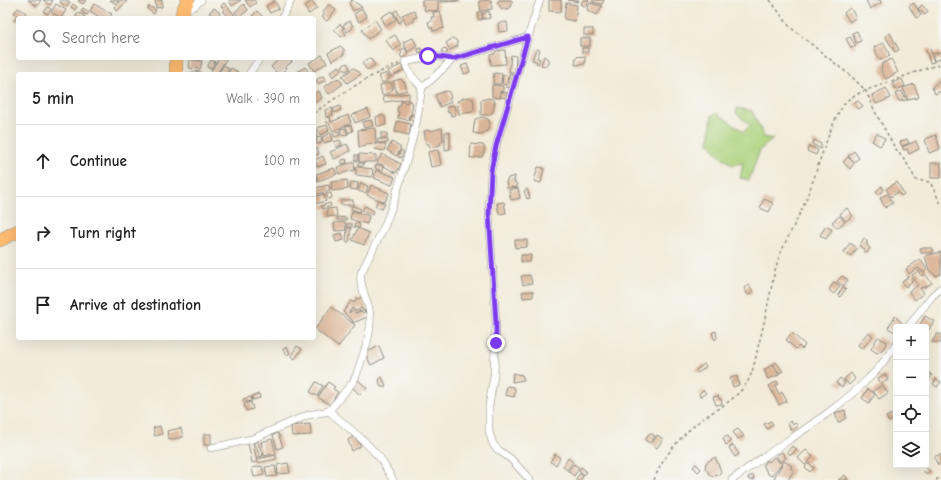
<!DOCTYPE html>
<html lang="en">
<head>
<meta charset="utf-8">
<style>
	:root { --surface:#fff; --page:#f6f6f6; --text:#222; --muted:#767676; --line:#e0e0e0 }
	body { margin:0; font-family:"Comic Neue",sans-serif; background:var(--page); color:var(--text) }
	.controls { position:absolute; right:12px; bottom:12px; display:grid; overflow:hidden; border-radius:4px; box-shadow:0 4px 16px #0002 }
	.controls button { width:36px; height:36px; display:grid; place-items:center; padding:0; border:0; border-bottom:1px solid var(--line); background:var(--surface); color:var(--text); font:20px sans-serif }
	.stop { position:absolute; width:12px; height:12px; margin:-9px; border:3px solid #7c3aed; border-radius:50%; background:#fff }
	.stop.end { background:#7c3aed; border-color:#fff; box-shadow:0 1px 4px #0008 }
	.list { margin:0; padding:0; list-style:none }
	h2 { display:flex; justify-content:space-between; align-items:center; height:52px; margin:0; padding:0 16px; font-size:17px }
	h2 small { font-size:13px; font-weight:400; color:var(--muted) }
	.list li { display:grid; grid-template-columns:26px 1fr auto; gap:12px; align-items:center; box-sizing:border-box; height:72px; padding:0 16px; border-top:1px solid var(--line) }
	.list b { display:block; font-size:15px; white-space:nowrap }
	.list em { font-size:13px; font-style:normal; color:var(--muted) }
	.icon { flex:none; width:22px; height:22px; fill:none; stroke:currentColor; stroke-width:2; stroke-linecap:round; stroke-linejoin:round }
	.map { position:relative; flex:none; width:941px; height:480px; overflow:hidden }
	.search { position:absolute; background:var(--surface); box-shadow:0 4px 16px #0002; left:16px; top:16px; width:300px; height:44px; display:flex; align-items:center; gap:10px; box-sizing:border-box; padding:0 14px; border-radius:4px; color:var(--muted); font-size:15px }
	.panel { position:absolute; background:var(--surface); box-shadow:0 4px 16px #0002; left:16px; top:72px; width:300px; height:268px; border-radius:4px }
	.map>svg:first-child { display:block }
	.green { fill:#acd27c; stroke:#6c7e54 }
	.building { fill:#dbb597 }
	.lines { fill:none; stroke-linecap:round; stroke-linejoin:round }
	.street-casing { stroke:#8e8b82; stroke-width:8 }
	.highway-casing { stroke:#8e8b82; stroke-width:14 }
	.path { stroke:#8e8b82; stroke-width:1.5; stroke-dasharray:3 3; stroke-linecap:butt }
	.street { stroke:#fff; stroke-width:7 }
	.highway { stroke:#ffbb71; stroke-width:13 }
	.route { stroke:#7c3aed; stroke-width:5 }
</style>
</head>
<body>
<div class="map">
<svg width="941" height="480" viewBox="0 0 941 480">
	<rect width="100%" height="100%" fill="#f6f6f2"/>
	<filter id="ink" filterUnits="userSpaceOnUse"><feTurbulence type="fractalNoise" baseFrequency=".025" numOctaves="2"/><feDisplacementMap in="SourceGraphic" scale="8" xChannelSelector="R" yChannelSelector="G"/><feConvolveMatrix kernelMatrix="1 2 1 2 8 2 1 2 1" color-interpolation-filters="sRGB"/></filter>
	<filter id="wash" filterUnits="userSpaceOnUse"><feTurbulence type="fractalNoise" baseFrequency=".012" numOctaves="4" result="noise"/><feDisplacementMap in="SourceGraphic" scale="16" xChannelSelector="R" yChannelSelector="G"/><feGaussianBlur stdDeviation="0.9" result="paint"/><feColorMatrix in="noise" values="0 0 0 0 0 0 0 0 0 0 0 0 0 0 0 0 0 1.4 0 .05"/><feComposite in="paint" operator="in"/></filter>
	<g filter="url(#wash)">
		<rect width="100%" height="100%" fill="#f2ebd9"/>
		<path class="green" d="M737 108 752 111 764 137 773 139 760 150 749 180 740 178 743 163 732 165 717 153 709 142 712 115 717 113 744 132 750 125 736 113Z"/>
		<g id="blocks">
			<g class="building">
				<path d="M28 0H41L37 6Z"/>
				<path d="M43 0H53L50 5Z"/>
				<path d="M61 0H66L70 2 67 7 60 2Z"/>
				<path d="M79 0H86L83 4 78 1Z"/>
				<path d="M110 0H119L116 4Z"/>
				<path d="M121 0 127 1 117 11 114 7Z"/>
				<path d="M155 0H162V7L156 8Z"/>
				<path d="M229 0H241L232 6Z"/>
				<path d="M245 0H254L256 3 250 7Z"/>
				<path d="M352 0 362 7 353 11 349 3Z"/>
				<path d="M422 0H438V10L432 11 424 10 425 6 422 5Z"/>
				<path d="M440 0H460V1L440 2Z"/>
				<path d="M491 0 492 9 481 11 479 1Z"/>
				<path d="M500 0H511L513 2 510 4 511 7 507 10 506 8 503 10 497 2Z"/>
				<path d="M549 0H561V12L549 11Z"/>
				<path d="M568 0H579L578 2Z"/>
				<path d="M583 0H589L586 7 581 4Z"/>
				<path d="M593 0H604L602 4 592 2Z"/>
				<path d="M866 0H880L881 3 870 9Z"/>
				<path d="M275 1 279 9 270 13 266 6Z"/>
				<path d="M312 1 317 8 309 14 304 7Z"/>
				<path d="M224 3 235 15 231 18 223 11 225 10 221 6Z"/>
				<path d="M566 3 577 5 575 21 564 19Z"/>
				<path d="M590 3 602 6 597 15 587 10Z"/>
				<path d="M914 3 921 15 916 18 909 6Z"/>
				<path d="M56 4 66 10 61 18 51 12Z"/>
				<path d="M73 4 77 7 75 10 71 7Z"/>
				<path d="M94 4 112 14 109 18H101L90 11Z"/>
				<path d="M244 4 248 10 239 17 235 12Z"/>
				<path d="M329 4 336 10 327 21 322 17 325 14 323 12Z"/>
				<path d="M922 5 928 11 925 15 918 9Z"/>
				<path d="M149 6 156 10 154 14 147 9Z"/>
				<path d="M48 7 51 9 48 14 44 12Z"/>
				<path d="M18 8 26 13 23 18 14 13Z"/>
				<path d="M83 8 89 12 87 15 81 11Z"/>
				<path d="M214 8 220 13 216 18 209 13Z"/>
				<path d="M850 8 856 17 850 22 844 13Z"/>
				<path d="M362 9 367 17 359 22 354 14Z"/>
				<path d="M397 10 402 21 399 23 394 12Z"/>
				<path d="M414 10 417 17 413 18 414 21 406 24 402 15Z"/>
				<path d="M257 11 264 18H252L253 15Z"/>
				<path d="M392 11 396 20 386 26 381 17Z"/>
				<path d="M440 11 444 28 433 31 432 27 430 28 428 22 432 21 431 17H434L433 12Z"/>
				<path d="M489 11 490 18 483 19 482 13H485V12Z"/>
				<path d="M478 12H482V20L478 19Z"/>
				<path d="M77 13 84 15V18H76Z"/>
				<path d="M16 16 20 18H18V22L14 20Z"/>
				<path d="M375 20 381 29 368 39 362 30Z"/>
				<path d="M350 21 353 26 352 29 347 32 343 25Z"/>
				<path d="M507 22 508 31 499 32 498 23Z"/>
				<path d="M340 24 344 28 342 29 346 34 341 37 334 29Z"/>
				<rect x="584" y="29" width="9" height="6"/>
				<path d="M857 31 861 41 856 43 852 33Z"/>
				<path d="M890 33 899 50 895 52 885 36Z"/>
				<path d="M395 35 401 45 393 51 386 40Z"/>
				<path d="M850 37 856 46 851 48 846 39Z"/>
				<path d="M413 38 417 46 408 52 403 42Z"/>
				<path d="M453 38 457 41 458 46 450 50 446 43Z"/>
				<rect x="580" y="38" width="10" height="8"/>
				<path d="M884 43 890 56 882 59 881 58 879 59 874 47Z"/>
				<path d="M340 46 344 49V54L332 61 328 53Z"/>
				<path d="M405 48 408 54 402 58 400 55 402 53 400 51Z"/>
				<path d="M421 48 422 52 419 53 418 49Z"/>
				<path d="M444 48 448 52 444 55 441 51Z"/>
				<rect x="582" y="48" width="6" height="4"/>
				<path d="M930 48 934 62 930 63 926 50Z"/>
				<path d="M536 49 540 50 537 58 540 59 538 64 536 63 537 61 532 60Z"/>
				<path d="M505 50 506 64 491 65 490 55 494 54 496 51Z"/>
				<path d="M941 52V59L934 61 932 54Z"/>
				<path d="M322 55 327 63 314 71 309 63Z"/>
				<path d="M511 55 516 56 515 72H509Z"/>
				<path d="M544 56 548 59V63L545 66 541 65Z"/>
				<path d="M585 56V64L575 65 576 57Z"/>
				<path d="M219 58H227L217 74H215L211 71Z"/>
				<path d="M276 58H288L292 62 285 67 286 69 280 74H278L271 67 277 61 276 59Z"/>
				<path d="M370 58 375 65 367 70 362 63Z"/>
				<path d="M190 59 202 61 200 69 189 68Z"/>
				<path d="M891 59 898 72 886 79 881 71 882 64Z"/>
				<path d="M211 60 215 62 211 69 207 67Z"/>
				<path d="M347 63 350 69 345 71 342 66Z"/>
				<path d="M467 64 470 72 464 74 461 66Z"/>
				<path d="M224 65 229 69 226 74H218Z"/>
				<path d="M401 65 404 70 391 77 388 71Z"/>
				<path d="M339 66 342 70 333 77 330 72Z"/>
				<path d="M305 67 310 74H294Z"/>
				<path d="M231 68 238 72 237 74H228Z"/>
				<path d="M354 68 361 74 347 83 342 76Z"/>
				<path d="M200 71 201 74H188V73Z"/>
				<path d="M387 73 390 79 382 83 379 76Z"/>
				<path d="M494 73 502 74 501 84H493Z"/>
				<path d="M510 73 513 74 510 88 506 87Z"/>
				<path d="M503 75 508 77 507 85 502 84Z"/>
				<path d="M323 76 326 80 318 84 316 80Z"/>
				<path d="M338 78 343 84 329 94 324 87Z"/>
				<path d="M401 79 405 83 407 90 397 93 393 81Z"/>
				<path d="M902 79 905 86 896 90 892 83Z"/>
				<path d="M940 80 941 83V91L935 94 932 87Z"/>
				<path d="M391 82 393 89 389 93 382 95 380 85Z"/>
				<path d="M914 84 919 97 915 99V97L908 100 903 88Z"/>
				<path d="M492 85 503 86V92L500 91V98L492 97Z"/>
				<path d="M886 88 891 98 876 104 872 95Z"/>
				<path d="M319 91 322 98 314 103V93Z"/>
				<path d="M446 91 449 92 451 98 449 99 451 102 440 107 435 95Z"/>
				<path d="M902 91 904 96 908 100 899 101 895 94Z"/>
				<path d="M501 92 507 93V98L500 97Z"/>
				<path d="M409 93V99L384 102 383 96Z"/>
				<path d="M469 97 473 99 474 109 472 112 459 114 457 101H460L463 98Z"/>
				<path d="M489 98 495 101 493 112 489 115H481V100Z"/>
				<path d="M408 100 413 103 411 115H415L413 121 409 120 411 115H409L408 120 398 118 399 112H397L398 106H400L401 101 407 103Z"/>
				<path d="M858 101 863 106 859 109 853 104Z"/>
				<path d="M454 105 456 115 451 116 450 112 448 113 447 107Z"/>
				<path d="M340 106 341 110 335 113 333 109Z"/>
				<path d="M332 108 333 115 326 117 325 110Z"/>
				<path d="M368 109 370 117 355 123 352 115Z"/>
				<path d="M348 115 351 123 333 131 329 123H327L326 118 330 117 331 122Z"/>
				<path d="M382 115 385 117 386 125 377 126 376 117Z"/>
				<path d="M482 117 488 119 490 123 487 131 481 134 473 133 475 119Z"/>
				<path d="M371 120 373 126 364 128 362 122Z"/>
				<path d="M397 121 411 124 409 135 395 132Z"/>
				<path d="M327 125 329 131 320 135 317 128Z"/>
				<path d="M351 125 353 131 348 133 346 126Z"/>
				<path d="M314 127 317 136 314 137Z"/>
				<path d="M345 128 348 134 342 136 340 129Z"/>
				<path d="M375 128 376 143 366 144V146L359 147 358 130Z"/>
				<path d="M442 128 443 141 441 142 440 145 430 148 429 144H426L424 131 428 130 431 131Z"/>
				<path d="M339 131 340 135 335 137 333 133Z"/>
				<path d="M445 132H450V149L445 150Z"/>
				<path d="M331 133 333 140 324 143 322 137Z"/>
				<rect x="381" y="133" width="6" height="5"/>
				<path d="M877 133 885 139 880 146 872 141Z"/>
				<path d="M936 135 940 149 929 153 925 139Z"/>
				<path d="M321 137 322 143 317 144 316 138Z"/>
				<path d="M378 139 388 140V143H378Z"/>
				<path d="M907 139 909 143 902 146 900 142Z"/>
				<path d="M340 140 342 145 336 147 334 142Z"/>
				<path d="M814 140 821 144V149L812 144Z"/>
				<path d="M916 141 919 149 909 154 907 149 904 150 902 147Z"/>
				<path d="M392 142 401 148 396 156 387 150Z"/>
				<path d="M376 143 386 145 384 151 375 149Z"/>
				<path d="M347 144 350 151 334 159 330 152Z"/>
				<path d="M471 144 483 145 485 149 482 157 470 158Z"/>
				<path d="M809 146 818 150 816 155 807 151Z"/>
				<path d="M317 148 319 154 315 155 314 149Z"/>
				<path d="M401 150 404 152 401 158 398 157Z"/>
				<path d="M438 150 441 165 431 167 428 152Z"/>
				<path d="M854 151 859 158 854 162 848 156Z"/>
				<path d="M359 154 376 155V162H359Z"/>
				<path d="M382 154 401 164 396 173 377 162Z"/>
				<rect x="355" y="155" width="3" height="6"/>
				<path d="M323 156 326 164 317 167 315 160Z"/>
				<path d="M848 157 854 163 850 169 843 162Z"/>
				<path d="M346 159 347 163 342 164V160Z"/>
				<path d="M354 162 355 170 339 174 337 167Z"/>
				<path d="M358 163H364L363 166H358Z"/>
				<rect x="931" y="163" width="10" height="15"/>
				<path d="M377 164 384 167 382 171 375 168Z"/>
				<path d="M356 167 373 169 372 177 356 175Z"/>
				<path d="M538 167 544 168 541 183 534 181Z"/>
				<path d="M334 168 337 174 318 181 316 174Z"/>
				<path d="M376 170 395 177 392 185 374 178Z"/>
				<path d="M315 175 317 182 314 183V176Z"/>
				<path d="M515 176 514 182 517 184V187L507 188 506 182 508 178Z"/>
				<path d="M347 180 348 189 332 191 331 182Z"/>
				<path d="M351 182 358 183 357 190 350 189Z"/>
				<path d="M897 182 904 194 901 196 898 192 891 197 886 189Z"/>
				<path d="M361 183 368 186 366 193 358 191Z"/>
				<path d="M329 185 330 191 314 195V188Z"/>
				<path d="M371 185 389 193 385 202 367 195Z"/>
				<path d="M882 186 884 190 878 195 876 191Z"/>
				<path d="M518 188 520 198 511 200 509 190Z"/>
				<path d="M527 189 530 198 527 199 524 191Z"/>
				<path d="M331 193 332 198 328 199 326 194Z"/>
				<path d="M324 194 326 201 315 204 314 197Z"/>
				<path d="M887 194 893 203 885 208 880 198Z"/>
				<path d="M764 199 773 203 769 212 760 208Z"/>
				<rect x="341" y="200" width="12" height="5"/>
				<path d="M378 200 385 204 382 209 375 206Z"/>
				<path d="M504 202 506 213 499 214 497 203Z"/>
				<path d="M330 203 331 206 323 209 321 206Z"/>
				<path d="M352 206 361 209 360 212 351 209Z"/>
				<path d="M365 206 374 211 372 215 362 210Z"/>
				<path d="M336 208 337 216 327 217V209Z"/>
				<path d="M847 208 853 216 846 221 840 214Z"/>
				<path d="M352 211 369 216 367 224 350 219Z"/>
				<path d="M840 216 845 222 837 228 832 222Z"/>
				<path d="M337 217 347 218 346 220H337Z"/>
				<path d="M345 222 346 230 335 231 334 223Z"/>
				<path d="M355 223 360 224 359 228 354 227Z"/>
				<rect x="347" y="224" width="5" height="3"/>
				<path d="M826 226 832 230 826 239 820 235Z"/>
				<path d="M347 228H351L349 242H346Z"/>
				<path d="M358 228 369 233 364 245 352 240Z"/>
				<path d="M342 233 344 240 336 242 334 235Z"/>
				<path d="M864 238 867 241V245L870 248 867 253 863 251 864 249 859 246Z"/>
				<path d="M515 240H527V247L515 248Z"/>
				<path d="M850 243 857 248 851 256 844 252Z"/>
				<path d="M920 248H933V253H921Z"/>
				<path d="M941 252V274L936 276 929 270 925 256Z"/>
				<path d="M521 255H531L530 262H521Z"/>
				<path d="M920 259 927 269 924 273 918 268 909 274 906 269Z"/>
				<path d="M919 271 922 276 925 274 932 283 924 288 923 287 920 288 924 293 915 300 909 292 918 285 912 275Z"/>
				<path d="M530 275 532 283 523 285 521 276Z"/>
				<path d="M842 276 848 280 843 286 837 281Z"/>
				<path d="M909 276 913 280 906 287 902 282Z"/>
				<path d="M834 282 840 286 834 294 829 290Z"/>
				<path d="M749 285 753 292 748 295 744 288Z"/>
				<path d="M843 287 846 289 840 297 838 295Z"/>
				<path d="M533 291V297L523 298 522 292Z"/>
				<path d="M361 297 363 299 367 307 366 310 363 311 362 308 356 311 352 308 349 312V313L353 310 355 313 361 311 363 313 365 311 367 317 353 323 352 320 343 312 351 301 354 303 357 298 359 299Z"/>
				<path d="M331 307 355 325 338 347 315 329Z"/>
				<path d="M895 316 903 324 900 327H896L895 332 888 328Z"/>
				<path d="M925 316 934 321 928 331 926 330V327L919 326Z"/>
				<path d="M716 331 717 338 715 340 712 333Z"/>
				<path d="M868 332 873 336 862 349 858 345Z"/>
				<path d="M792 333 805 345 802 349 799 346 796 349 786 340Z"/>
				<path d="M937 334H941V343L932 342Z"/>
				<path d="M878 337 887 342 883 349 877 353 871 349Z"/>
				<path d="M297 346 302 349 295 359 291 356Z"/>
				<path d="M379 346 384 358 371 365 365 353Z"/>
				<path d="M287 347 290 353 287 355 283 349Z"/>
				<path d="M776 362 783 371 779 373 773 364 779 375 768 379 764 370Z"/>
				<path d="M704 364 706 367 698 373 696 370Z"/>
				<path d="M927 372 932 375 926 385V374Z"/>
				<path d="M513 373 522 375 524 380 512 382Z"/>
				<path d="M851 373 855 379 849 385 844 379Z"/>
				<path d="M885 374 888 380 881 384 878 378Z"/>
				<path d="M737 376 739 385 733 387 730 378Z"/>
				<path d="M382 377 386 386 384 387H381L379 380Z"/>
				<path d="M840 378 845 382 842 387 836 383Z"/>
				<path d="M936 379 941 382 937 387 933 384Z"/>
				<path d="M358 380 367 388 360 395 352 387Z"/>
				<path d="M777 381 779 384 775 386 779 394 782 392 787 401 779 405 769 386Z"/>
				<path d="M316 382 323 386 317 396 310 392Z"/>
				<path d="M328 382 335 387 333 389 338 392 330 405 318 397Z"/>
				<path d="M882 385 888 393 879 399 873 391Z"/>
				<path d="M507 386 514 387 515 390 514 397 505 395Z"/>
				<path d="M868 389 875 394 869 403 862 398Z"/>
				<path d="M703 390 706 393 700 397 699 394Z"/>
				<path d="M259 394 260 398 253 400 252 396Z"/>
				<path d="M718 396 719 399H721L722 404 716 405 713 397Z"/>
				<path d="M251 397 252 401 244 402 243 399Z"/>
				<path d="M251 402 253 409 246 411 244 404Z"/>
				<path d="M845 410 846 418 838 423 835 413Z"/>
				<path d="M892 414 895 419 889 422 886 417Z"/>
				<path d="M771 421 773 425 767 429 764 424Z"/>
				<path d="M791 421 793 425 795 423 798 426 791 431 788 423Z"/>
				<path d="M310 424 311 435 292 436 291 426Z"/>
				<path d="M160 426 162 434 155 436 153 428Z"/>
				<path d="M181 428 183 437 169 440 167 431Z"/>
				<path d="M738 429 744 436 738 439 733 432Z"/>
				<path d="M278 433 283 447 277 449 273 435Z"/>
				<path d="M650 433 655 436 650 443 645 440Z"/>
				<rect x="204" y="434" width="7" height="11"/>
				<path d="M657 435 663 439 657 448 652 444Z"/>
				<path d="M354 436 361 446 352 451 348 440Z"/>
				<path d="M728 436 731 442 726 445 723 438Z"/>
				<path d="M272 439 276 453 264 456 261 442Z"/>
				<path d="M257 440 263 456 260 457 254 441Z"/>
				<path d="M253 442 257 462 252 463 248 443Z"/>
				<path d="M733 445 739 454 735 457 729 448Z"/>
				<path d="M792 446 797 449 791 455 787 452Z"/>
				<path d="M806 450 813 457 805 465 798 458Z"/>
				<path d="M782 452 786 458 780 462 776 455Z"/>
				<path d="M555 454 560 458 556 465 550 462Z"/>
				<path d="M941 454V463L938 465 934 457Z"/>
				<path d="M276 455V459L258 463 257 459Z"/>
				<path d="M715 457 721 471 718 476 716 474 712 477 705 468 706 463Z"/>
				<path d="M774 457 782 464 771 476 767 473 763 464 767 460 769 462Z"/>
				<path d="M568 458 573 462 567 470 563 467Z"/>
				<path d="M784 461 792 466 790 468 794 470 788 480H778L774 478Z"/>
				<path d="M288 463 290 473 278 474 277 465Z"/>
				<path d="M809 463 814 468 810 472 805 467Z"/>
				<path d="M574 464 579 468 574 476 568 471Z"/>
				<path d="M696 464 701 469 698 472 693 467Z"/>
				<path d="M262 466 264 475 254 477 252 468Z"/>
				<path d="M275 466 277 476 267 477 265 467Z"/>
				<path d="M581 467 586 471 584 475 579 471Z"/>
				<path d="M926 468 930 471 927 474 923 471Z"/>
				<path d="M580 473 583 476 581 480H575Z"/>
				<path d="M753 475 754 480H749L748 477Z"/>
				<path d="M845 475 848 480H838Z"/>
			</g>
		</g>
	</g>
	<g filter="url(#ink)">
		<use href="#blocks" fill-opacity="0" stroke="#8e8b82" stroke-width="1"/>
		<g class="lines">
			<defs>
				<g id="street">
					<path d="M184 10 193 7 201 0"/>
					<path d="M282 18 291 0"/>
					<path d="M249 74 260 58"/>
					<path d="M422 87C414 80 408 73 405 62L433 56 453 59 528 37"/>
					<path d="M908 327 932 296 941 288"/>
					<path d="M329 411 353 382 356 376C363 354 374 332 369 309 366 296 359 286 361 273L385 225 395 198 410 148 416 124 422 87 431 80 453 59"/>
					<path d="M211 448 252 439 308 415 329 411 364 441 380 458 393 480"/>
					<path d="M530 480 511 459 497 449 493 444 489 432V406L494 375 496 323 489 213 491 171 496 146 528 37 540 0"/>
					<path d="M732 480C777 445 829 418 869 378 880 368 888 356 896 344"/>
				</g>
				<g id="highway">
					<path d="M181 18 183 10 188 0"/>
					<path d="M176 74V58"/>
					<path d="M0 240 18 231"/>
				</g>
			</defs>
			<use href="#street" class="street-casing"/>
			<use href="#highway" class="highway-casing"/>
			<g class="path">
				<path d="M770 0 790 27 852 77 866 91 873 108 895 148 906 162 916 180 930 182 941 204"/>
				<path d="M314 113C341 94 369 75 399 64"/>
				<path d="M654 480C663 457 678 439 697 423 715 409 736 401 748 381 754 370 756 355 759 343 765 321 769 298 774 275 780 246 798 222 808 194 817 173 832 114 848 100 859 91 874 88 887 83 905 76 922 69 941 64"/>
				<path d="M936 480 941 477"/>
			</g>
			<use href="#street" class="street"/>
			<use href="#highway" class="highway"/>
		</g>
	</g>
	<g class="lines" filter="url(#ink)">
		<path class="route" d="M428 56H433L453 59 528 37 496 146 491 171 489 213 496 323V343"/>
	</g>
</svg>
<div class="controls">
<button>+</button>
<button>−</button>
<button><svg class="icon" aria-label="locate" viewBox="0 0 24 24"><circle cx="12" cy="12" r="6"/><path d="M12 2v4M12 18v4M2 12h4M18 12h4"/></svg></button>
<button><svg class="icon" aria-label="layers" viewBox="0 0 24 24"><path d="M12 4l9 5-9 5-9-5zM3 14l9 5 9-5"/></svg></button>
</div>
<div class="stop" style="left:428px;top:56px"></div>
<div class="stop end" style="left:496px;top:343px"></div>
<div class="search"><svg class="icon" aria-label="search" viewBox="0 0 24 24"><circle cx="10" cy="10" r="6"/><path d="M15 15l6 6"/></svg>Search here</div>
<section class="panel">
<h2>5 min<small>Walk · 390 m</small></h2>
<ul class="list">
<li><svg class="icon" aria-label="ahead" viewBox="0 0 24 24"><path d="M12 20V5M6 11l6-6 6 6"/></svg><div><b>Continue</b></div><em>100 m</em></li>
<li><svg class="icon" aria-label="right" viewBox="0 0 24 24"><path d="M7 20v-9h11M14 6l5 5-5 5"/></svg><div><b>Turn right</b></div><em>290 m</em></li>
<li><svg class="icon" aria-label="arrive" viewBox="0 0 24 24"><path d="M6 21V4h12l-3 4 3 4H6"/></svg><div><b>Arrive at destination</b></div></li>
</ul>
</section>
</div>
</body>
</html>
